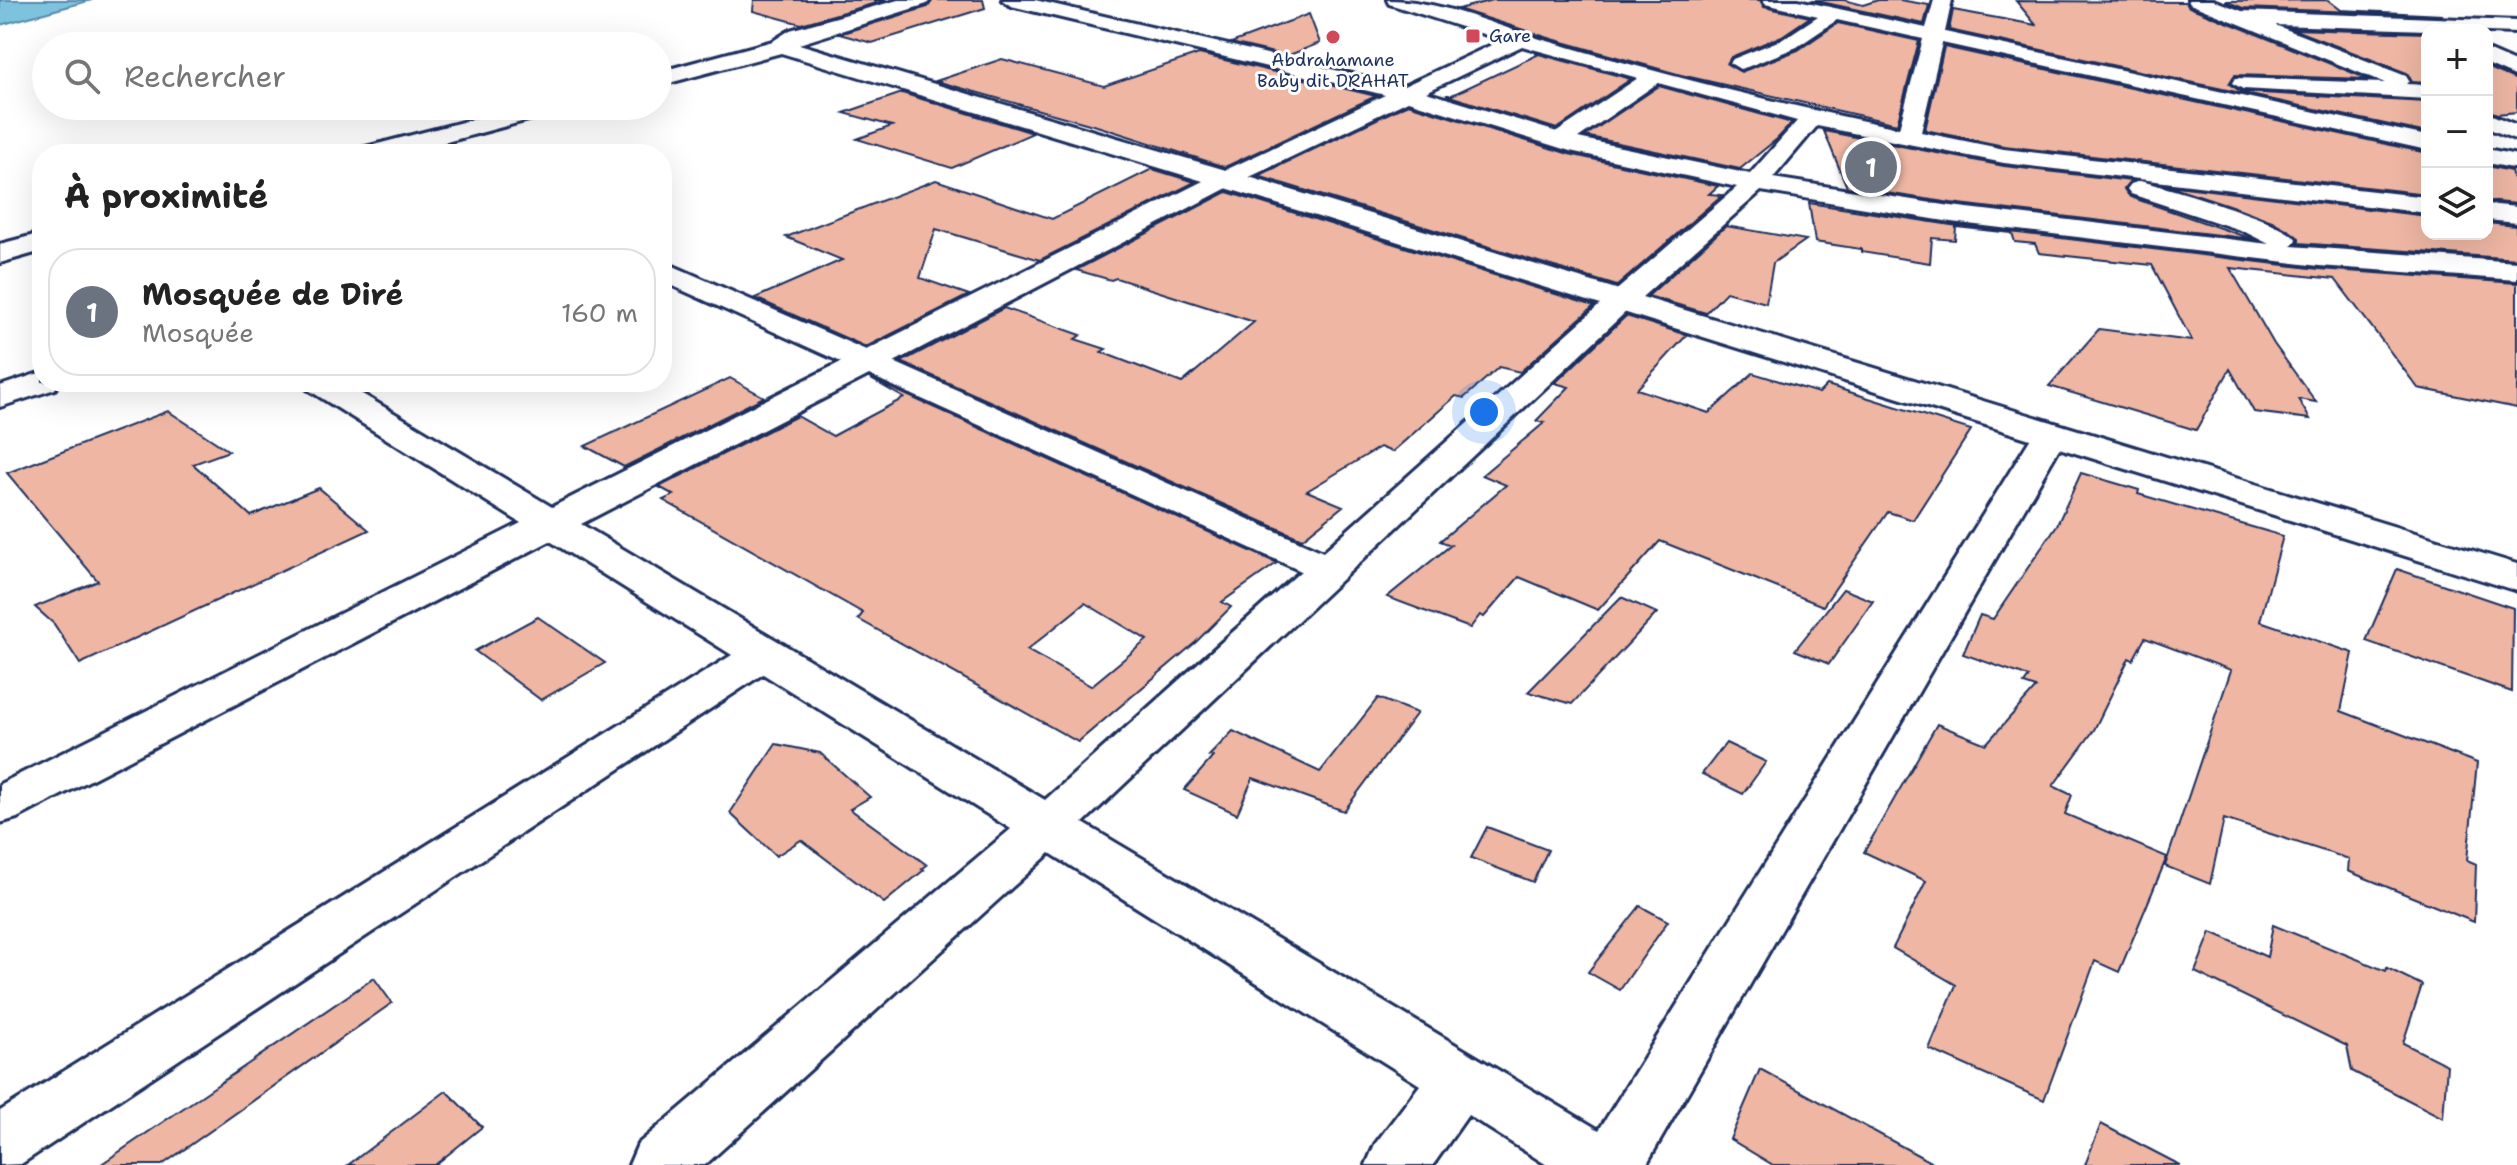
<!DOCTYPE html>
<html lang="fr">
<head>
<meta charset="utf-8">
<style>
	:root { --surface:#fff; --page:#f2f2f2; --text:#222; --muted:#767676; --line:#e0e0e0; --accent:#d1495b }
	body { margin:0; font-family:"Shantell Sans",sans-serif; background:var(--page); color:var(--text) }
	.controls { position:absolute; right:24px; top:24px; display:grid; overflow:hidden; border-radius:16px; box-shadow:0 8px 32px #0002 }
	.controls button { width:72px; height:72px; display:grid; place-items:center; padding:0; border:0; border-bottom:2px solid var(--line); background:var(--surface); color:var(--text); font:40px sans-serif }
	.you { position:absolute; left:1484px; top:412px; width:28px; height:28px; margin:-20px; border:6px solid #fff; border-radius:50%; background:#1a73e8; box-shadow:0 0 0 12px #1a73e833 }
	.badge { display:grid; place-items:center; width:52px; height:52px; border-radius:50%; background:var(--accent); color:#fff; font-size:26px; font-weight:700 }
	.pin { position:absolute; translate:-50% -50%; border:4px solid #fff; box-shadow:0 2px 8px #0006 }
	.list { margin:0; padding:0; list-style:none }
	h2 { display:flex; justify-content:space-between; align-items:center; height:104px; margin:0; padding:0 32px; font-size:34px }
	h2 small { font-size:26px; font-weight:400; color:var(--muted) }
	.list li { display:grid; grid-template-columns:52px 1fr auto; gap:24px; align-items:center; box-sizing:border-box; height:128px; margin:0 16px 16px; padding:0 16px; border:2px solid var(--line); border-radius:32px }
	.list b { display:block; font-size:30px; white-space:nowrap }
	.list p { margin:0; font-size:26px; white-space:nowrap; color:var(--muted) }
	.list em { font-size:26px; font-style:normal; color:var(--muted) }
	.icon { flex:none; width:44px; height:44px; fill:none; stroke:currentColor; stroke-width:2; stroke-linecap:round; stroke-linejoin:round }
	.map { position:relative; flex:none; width:2517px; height:1165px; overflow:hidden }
	.search { position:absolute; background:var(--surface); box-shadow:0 8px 32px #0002; left:32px; top:32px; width:640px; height:88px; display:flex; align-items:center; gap:20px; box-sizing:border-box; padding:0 28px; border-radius:44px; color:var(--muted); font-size:30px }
	.panel { position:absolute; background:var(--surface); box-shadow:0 8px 32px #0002; left:32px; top:144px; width:640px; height:248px; border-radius:32px }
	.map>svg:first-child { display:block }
	.water { fill:#7dc3de; stroke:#5688ab; stroke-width:2 }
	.building { fill:#eeb6a3; stroke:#1b2f5e; stroke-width:2; fill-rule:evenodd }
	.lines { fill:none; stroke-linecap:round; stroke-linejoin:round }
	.street-casing { stroke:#1b2f5e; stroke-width:6 }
	.secondary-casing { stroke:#1b2f5e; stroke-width:6 }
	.street { fill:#fff; fill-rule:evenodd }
	.secondary { fill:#fff; fill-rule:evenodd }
	.poi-dot { fill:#d1495b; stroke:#fff; stroke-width:3 }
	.labels { text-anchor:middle; stroke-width:6; stroke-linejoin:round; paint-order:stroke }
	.far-poi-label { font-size:18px; fill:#1b2f5e; stroke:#fff; text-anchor:start }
</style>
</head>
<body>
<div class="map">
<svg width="2517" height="1165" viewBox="0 0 2517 1165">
	<rect width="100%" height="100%" fill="#fff"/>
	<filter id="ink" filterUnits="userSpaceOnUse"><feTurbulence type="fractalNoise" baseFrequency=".0125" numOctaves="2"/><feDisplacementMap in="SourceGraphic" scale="16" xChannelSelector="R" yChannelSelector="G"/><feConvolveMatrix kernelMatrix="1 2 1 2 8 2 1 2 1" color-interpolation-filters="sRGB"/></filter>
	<g filter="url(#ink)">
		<path class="water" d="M0 0H92L0 25Z"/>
		<g class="building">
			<path d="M754 0H887L801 24 753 11Z"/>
			<path d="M933 0H983L985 8 872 43 839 34 928 7Z"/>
			<path d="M1493 0H1760L1764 7 1810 17 1782 36 1731 57 1727 64 1741 72 1798 50 1838 23 1919 41 1897 124 1681 75 1552 39 1458 9Z"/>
			<path d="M1812 0H1844L1863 5 1878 0H1900L1929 5 1924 24Z"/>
			<path d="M2328 0 2341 10 2443 15 2243 8 2225 1Z"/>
			<path d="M2016 1 2185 2 2189 7 2368 79 2235 75 2229 84 2242 92 2427 102V133L1949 30 1953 10 2036 25Z"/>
			<path d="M1309 14 1320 43 1287 56 1231 43Z"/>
			<path d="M2292 29 2427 33V82L2412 81 2407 73Z"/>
			<path d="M1944 47 2427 153V194L2004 146 1925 130Z"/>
			<path d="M1535 53 1631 79 1557 129 1446 95H1452L1539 54Z"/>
			<path d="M1199 54 1376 96 1225 167 1100 127 936 81 1002 59 1104 86Z"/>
			<path d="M2487 67 2517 80V112L2497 114 2487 110Z"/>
			<path d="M1659 86 1792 123 1777 139 1740 169 1585 136Z"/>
			<path d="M902 93 1033 133 952 168 857 139 892 126 844 113Z"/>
			<path d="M1408 104 1569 154 1718 186 1709 194 1722 195 1617 286 1258 176Z"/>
			<path d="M1824 131 2004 166 2131 181 2124 189 2130 197 2252 239 1951 203 1847 187Z"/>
			<path d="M2487 166 2511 171 2517 190V204L2487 201Z"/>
			<path d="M1152 169 1195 182 1040 260 936 229 920 278 969 295 866 347 755 298 842 260 786 237 936 180 1052 219Z"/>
			<path d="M2168 185 2427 216V234H2487V223L2516 226 2517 259 2298 243 2299 238 2272 221Z"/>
			<path d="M1227 192 1594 306 1520 372 1499 367 1464 398 1456 396 1392 452 1380 447 1307 491 1343 506 1302 539 901 362 1004 308 1081 335 1075 339 1106 349 1101 352 1182 383 1254 322 1116 278 1111 280 1076 270Z"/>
			<path d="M1809 203 1951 225 2319 269 2517 283V408L2418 388 2335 279 2230 268 2274 344 2316 402 2298 399 2310 419 2254 412 2230 369 2196 430 2049 386 2099 329 2192 341 2152 265 2039 253 2035 244 2015 242 2012 233 1956 227 1955 240 1932 238 1930 263 1861 252V249L1815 242Z"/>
			<path d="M1726 226 1806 240 1773 263 1766 303 1726 292 1706 313 1648 296Z"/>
			<path d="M1626 316 1687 335 1637 389 1709 413 1753 373 1819 393 1827 385 1971 430 1913 520 1888 512 1823 606 1660 541 1598 610 1519 577 1484 617 1480 615 1470 628 1387 597 1451 545 1440 541 1506 485 1482 475 1544 423 1536 421 1569 387 1555 383Z"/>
			<path d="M730 378 764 397 624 467 585 446Z"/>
			<path d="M869 378 1277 563 1222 602 1231 607 1196 642 1078 742 858 619 863 613 663 500 674 495 659 487 797 416 833 436 904 398ZM1085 603 1147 640 1091 686 1027 650Z"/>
			<path d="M168 411 229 451 193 464 251 516 319 488 369 530 80 664 54 624 35 607 98 581 7 473Z"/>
			<path d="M2081 473 2139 490 2138 494 2283 536 2260 621 2353 653 2341 711 2477 763 2467 860 2476 864 2474 922 2348 871 2349 859 2224 819 2210 884 2165 866 2231 670 2145 638 2133 660 2129 658 2094 730 2053 786 2072 795 2065 814 2167 857 2119 972 2095 961 2044 1100 1929 1049 1956 985 1893 948 1926 881 1864 852 1937 724 1986 744 2036 688 2024 684 2029 677 1963 654 1980 615 1993 619 2057 525Z"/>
			<path d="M2397 569 2513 608 2512 692 2366 641Z"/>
			<path d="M1843 589 1873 601 1829 664 1795 650Z"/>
			<path d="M1621 597 1657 613 1572 704 1528 692Z"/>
			<path d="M538 617 605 663 541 700 475 651Z"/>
			<path d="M1378 698 1417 713 1344 811 1253 778 1237 814 1184 790 1213 757 1209 756 1233 731 1320 772Z"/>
			<path d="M1726 743 1766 762 1743 794 1702 774Z"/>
			<path d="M776 744 820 753 870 797 850 809 927 865 922 869 924 870 884 903 801 840 776 856 730 813Z"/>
			<path d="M1487 827 1548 850 1533 882 1471 858Z"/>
			<path d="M1640 906 1668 921 1620 990 1588 972Z"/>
			<path d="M2273 925 2386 971 2387 968 2422 985 2403 1043 2447 1065 2443 1118 2352 1071 2347 1046 2195 972 2211 932 2267 957Z"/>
			<path d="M374 978 392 1003 162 1165H100Z"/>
			<path d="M1760 1069 1936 1165H1773L1730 1139Z"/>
			<path d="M446 1091 482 1127 435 1165H348Z"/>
			<path d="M2101 1124 2180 1165H2085Z"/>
		</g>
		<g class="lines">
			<defs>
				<g id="street">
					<path d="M1002 0H1035L1404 86 1502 40 1389 4 1387 0C1443 0 1497 27 1551 42 1665 75 1782 105 1899 128L1923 39 1837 20 1797 47 1747 67 1740 69 1730 63 1733 59 1783 39 1818 16 1765 4 1763 0H1798L1926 28 1934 0H1952L1945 32 2427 136V150L1942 43 1921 132 2004 149 2427 197V213L2004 163 1817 126 1773 178 1951 206 2269 244 2243 231 2131 194 2127 189 2131 184 2140 181C2169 188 2283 220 2297 240L2291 246 2517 262V280L2319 266 1951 222 1761 191 1632 306 1083 823 1599 1130 2034 433 2039 426 2051 423 2063 426 2068 433 1646 1165H1547L1468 1115 1433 1165H1366L1375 1144 1420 1085 1050 853 705 1165H629L638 1144 1011 829 763 674 21 1164 0 1165V1111L732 655 550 541 17 818 0 823V784L521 523 307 389 303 382H342L552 507 841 362 662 281V261L866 350 1217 174 1385 95 1011 6ZM1522 46 1536 50 1638 78 1557 132 1426 92ZM1658 83 1797 121 1750 174 1578 138ZM1408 101 1570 151 1737 187 1612 294 1323 552 894 362 1235 184ZM869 375 1301 571 1045 800 581 524Z"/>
					<path d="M2188 0H2213L2242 11 2517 21V33L2275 25 2406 76 2409 81 2406 84 2427 85V99L2243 89 2232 83 2235 78 2385 83 2190 4Z"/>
					<path d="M2487 50 2517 63V77L2487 64Z"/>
					<path d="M2487 113 2517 125V140L2487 128Z"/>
					<path d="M2487 149 2517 155V169L2487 163Z"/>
					<path d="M2487 204 2517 207V223L2487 220Z"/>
					<path d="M42 372V382H59L55 389 0 407V386Z"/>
				</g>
				<g id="secondary">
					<path d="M898 0H930L927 4 799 44 1236 173 2517 564V591L1216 185 781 53 658 86V72L773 41 790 30Z"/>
					<path d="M524 106H565L562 111 402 154H358L362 148Z"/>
					<path d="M42 233V251L0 263V244Z"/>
				</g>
			</defs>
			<use href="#street" class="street-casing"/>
			<use href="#secondary" class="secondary-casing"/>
			<use href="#street" class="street"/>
			<use href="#secondary" class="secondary"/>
		</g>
	</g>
	<g class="poi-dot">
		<rect x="1465" y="28" width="16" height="16" rx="4"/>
		<circle cx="1333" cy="37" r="8"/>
	</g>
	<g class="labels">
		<g class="far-poi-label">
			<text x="1489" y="42">Gare</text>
			<text x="1333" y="66" text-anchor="middle">Abdrahamane<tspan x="1333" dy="21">Baby dit DRAHAT</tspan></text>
		</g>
	</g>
</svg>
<div class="controls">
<button>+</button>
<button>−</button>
<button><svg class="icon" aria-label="layers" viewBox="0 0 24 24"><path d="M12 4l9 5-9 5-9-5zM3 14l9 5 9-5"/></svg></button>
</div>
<div class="you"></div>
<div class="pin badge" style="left:1871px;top:167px;background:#6b7280">1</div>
<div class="search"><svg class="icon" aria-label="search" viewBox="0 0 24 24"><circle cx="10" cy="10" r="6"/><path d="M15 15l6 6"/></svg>Rechercher</div>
<section class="panel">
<h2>À proximité<small></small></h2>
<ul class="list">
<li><span class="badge" style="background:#6b7280">1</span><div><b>Mosquée de Diré</b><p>Mosquée</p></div><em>160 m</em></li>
</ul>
</section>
</div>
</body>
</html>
